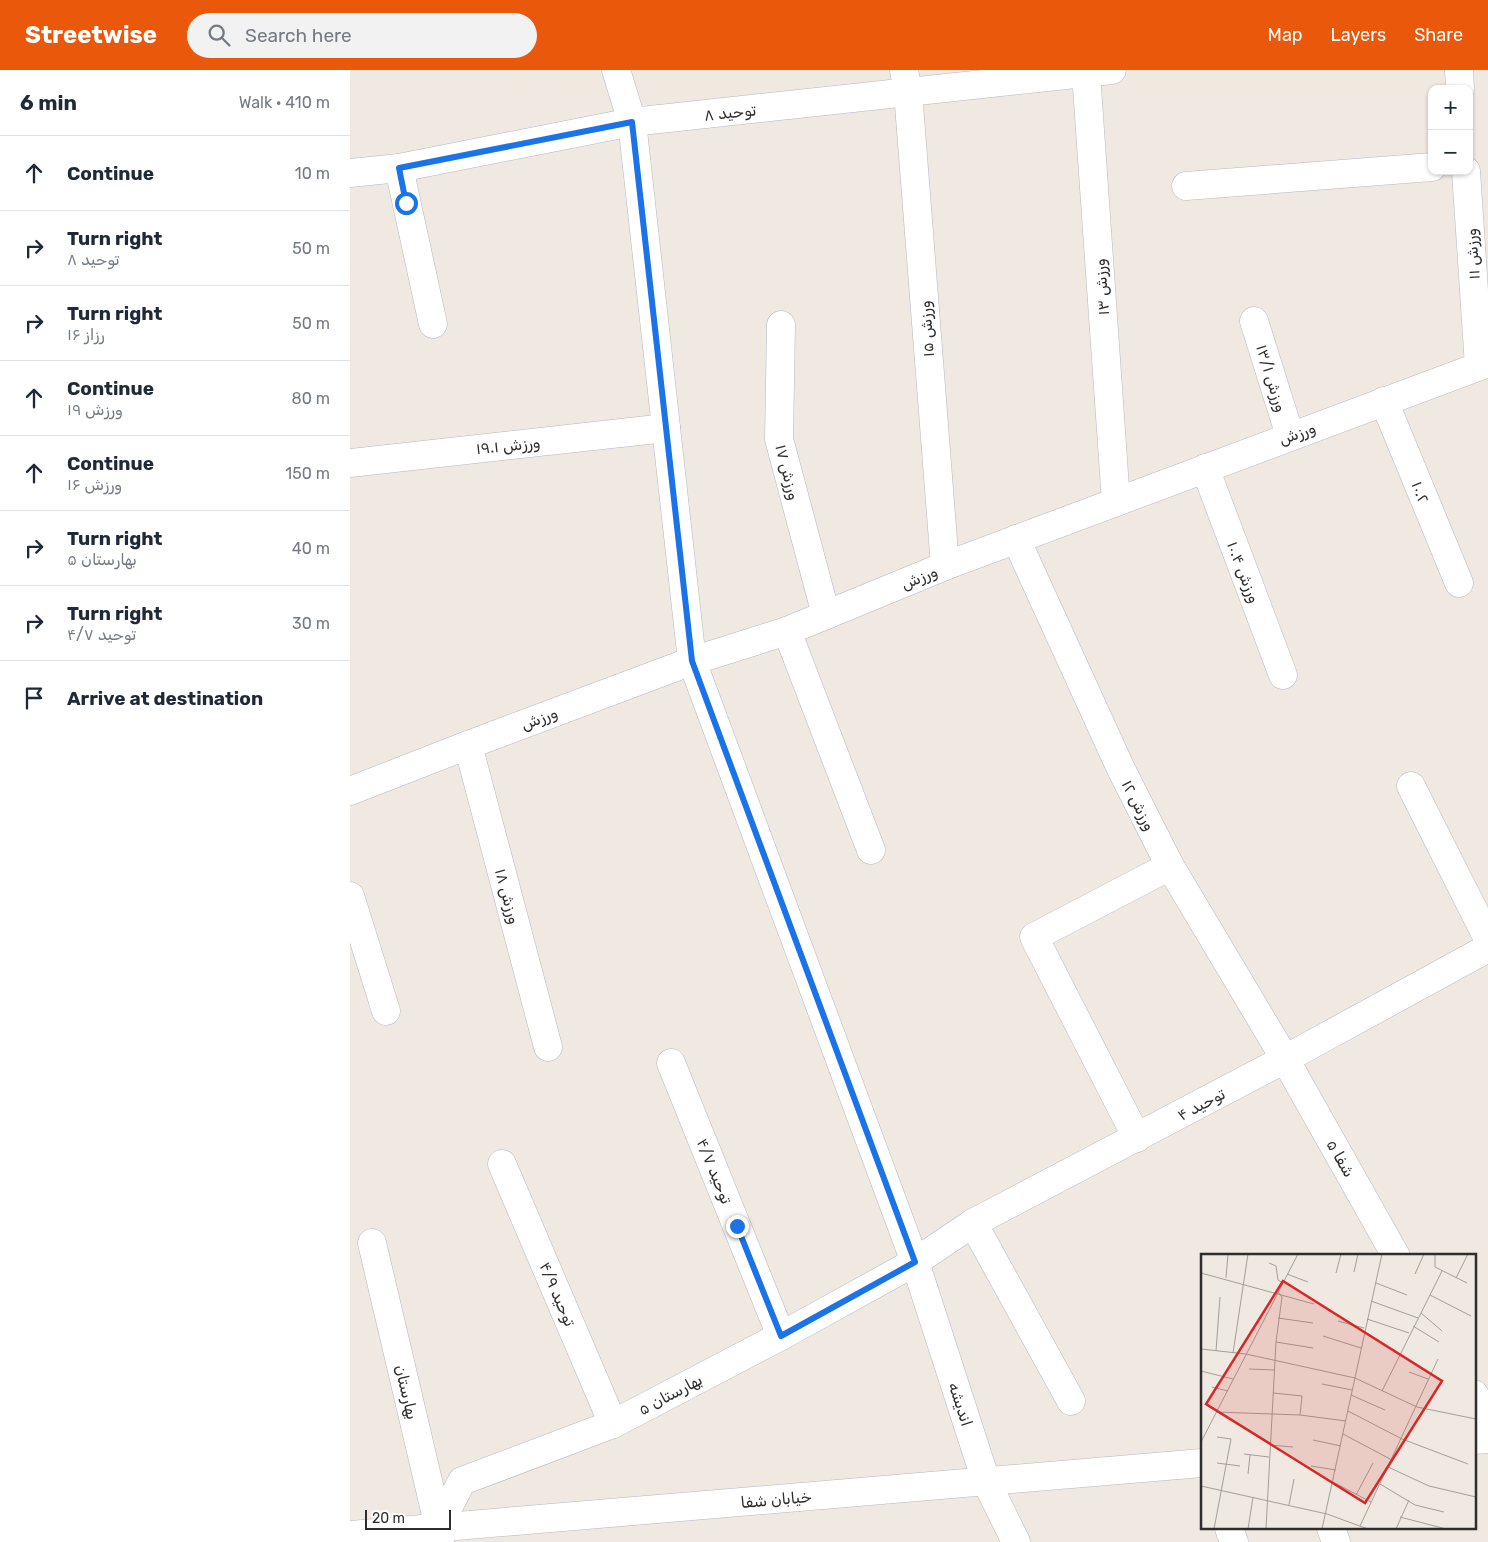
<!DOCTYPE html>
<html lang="en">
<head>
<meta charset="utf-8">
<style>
	:root { --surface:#fff; --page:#f2f2f3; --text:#1f2937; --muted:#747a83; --line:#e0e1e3; --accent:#ea580c }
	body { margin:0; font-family:Rubik,"Noto Sans Arabic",sans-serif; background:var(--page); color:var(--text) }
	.controls { position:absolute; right:15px; top:15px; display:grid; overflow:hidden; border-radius:10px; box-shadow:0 1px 4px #0004 }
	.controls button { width:45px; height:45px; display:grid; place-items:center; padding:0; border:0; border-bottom:1px solid var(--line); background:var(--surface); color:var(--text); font:25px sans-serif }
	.scale { position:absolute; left:15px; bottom:12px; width:86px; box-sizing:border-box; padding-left:5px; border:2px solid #2e2e2e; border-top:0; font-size:14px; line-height:18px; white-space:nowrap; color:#2e2e2e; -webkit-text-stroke:4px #fff; paint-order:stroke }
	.stop { position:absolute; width:15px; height:15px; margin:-11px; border:4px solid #1a73e8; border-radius:50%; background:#fff }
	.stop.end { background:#1a73e8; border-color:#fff; box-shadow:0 1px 5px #0008 }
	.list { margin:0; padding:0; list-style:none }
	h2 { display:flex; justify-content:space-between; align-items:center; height:65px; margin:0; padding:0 20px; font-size:21px }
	h2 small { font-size:16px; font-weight:400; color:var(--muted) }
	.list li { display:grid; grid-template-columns:32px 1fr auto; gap:15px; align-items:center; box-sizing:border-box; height:75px; padding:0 20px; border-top:1px solid var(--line) }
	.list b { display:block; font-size:19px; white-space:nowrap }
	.list p { margin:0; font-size:16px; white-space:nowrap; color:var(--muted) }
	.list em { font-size:16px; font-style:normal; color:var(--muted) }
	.icon { flex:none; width:28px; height:28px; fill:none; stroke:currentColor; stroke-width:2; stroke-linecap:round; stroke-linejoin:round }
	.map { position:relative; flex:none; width:1138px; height:1472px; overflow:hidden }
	header { display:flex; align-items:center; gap:30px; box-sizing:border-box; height:70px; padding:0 25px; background:var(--accent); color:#fff }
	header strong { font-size:24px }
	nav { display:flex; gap:28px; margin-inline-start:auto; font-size:18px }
	.search { width:350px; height:45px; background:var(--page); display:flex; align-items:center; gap:12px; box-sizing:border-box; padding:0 18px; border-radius:28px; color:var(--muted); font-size:19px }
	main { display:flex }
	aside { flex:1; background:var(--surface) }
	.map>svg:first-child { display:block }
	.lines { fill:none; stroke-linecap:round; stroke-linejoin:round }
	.minor-casing { stroke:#b4b7c1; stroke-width:29 }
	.minor { stroke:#fff; stroke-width:28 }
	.route { stroke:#1a73e8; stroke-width:6 }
	.labels { text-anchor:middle; stroke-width:5; stroke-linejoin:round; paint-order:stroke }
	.street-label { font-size:16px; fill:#2e2e2e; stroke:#fff }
	.inset-road { fill:none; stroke:#a29e99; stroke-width:1 }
	.view { fill:#d62828; fill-opacity:0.15; stroke:#d62828; stroke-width:2.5 }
	.inset-edge { fill:none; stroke:#2e2e2e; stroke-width:2.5 }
</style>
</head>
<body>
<header>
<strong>Streetwise</strong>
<div class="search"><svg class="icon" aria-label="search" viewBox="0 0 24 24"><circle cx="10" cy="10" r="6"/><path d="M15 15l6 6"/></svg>Search here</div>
<nav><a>Map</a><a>Layers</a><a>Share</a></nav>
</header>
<main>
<aside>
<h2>6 min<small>Walk · 410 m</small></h2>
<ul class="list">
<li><svg class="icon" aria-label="ahead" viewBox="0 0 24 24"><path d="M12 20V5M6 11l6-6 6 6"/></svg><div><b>Continue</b></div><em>10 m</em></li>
<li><svg class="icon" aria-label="right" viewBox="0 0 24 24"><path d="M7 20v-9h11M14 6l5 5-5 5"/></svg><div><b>Turn right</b><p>توحید ۸</p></div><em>50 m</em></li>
<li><svg class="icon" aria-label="right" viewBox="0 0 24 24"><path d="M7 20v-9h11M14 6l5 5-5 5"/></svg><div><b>Turn right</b><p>رزاز ۱۶</p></div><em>50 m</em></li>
<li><svg class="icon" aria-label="ahead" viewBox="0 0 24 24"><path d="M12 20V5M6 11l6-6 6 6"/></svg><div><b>Continue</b><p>ورزش ۱۹</p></div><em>80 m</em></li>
<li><svg class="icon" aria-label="ahead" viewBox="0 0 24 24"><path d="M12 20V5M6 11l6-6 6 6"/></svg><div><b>Continue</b><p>ورزش ۱۶</p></div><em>150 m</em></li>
<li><svg class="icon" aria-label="right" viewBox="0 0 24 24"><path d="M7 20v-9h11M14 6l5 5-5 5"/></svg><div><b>Turn right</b><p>بهارستان ۵</p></div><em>40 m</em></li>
<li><svg class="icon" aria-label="right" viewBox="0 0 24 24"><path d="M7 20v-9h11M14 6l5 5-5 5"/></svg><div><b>Turn right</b><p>توحید ۴/۷</p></div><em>30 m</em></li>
<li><svg class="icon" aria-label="arrive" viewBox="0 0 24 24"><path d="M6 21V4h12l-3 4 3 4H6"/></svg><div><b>Arrive at destination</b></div></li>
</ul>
</aside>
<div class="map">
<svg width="1138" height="1472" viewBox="0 0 1138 1472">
	<rect width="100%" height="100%" fill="#efe9e1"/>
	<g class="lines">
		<defs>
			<g id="minor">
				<path d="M266 0 282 52 342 591 565 1192 636 1411 666 1472"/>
				<path d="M554 0 558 22 595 496"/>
				<path d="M1109 0 1110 19"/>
				<path d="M736 3 766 432"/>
				<path d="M49 98 83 254"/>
				<path d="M1116 101 1129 296"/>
				<path d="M0 103 49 98 282 52 762 0"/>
				<path d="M836 116 1082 97"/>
				<path d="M904 251 940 366"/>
				<path d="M431 255 429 369 476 545"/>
				<path d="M1034 331 1109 513"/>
				<path d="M0 393 316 358"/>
				<path d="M855 398 933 605"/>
				<path d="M666 469 771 699 820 796 935 989 1046 1186"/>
				<path d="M437 561 521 780"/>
				<path d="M118 675 198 977"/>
				<path d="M1061 716 1138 869"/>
				<path d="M0 721 118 675 342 591 437 561 595 496 1138 293"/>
				<path d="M0 826 36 941"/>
				<path d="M321 993 431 1266"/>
				<path d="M787 1068 684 867 820 796"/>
				<path d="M152 1094 263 1354"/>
				<path d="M623 1153 721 1331"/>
				<path d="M22 1173 91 1466"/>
				<path d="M1124 1324 1138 1348"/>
				<path d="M1124 1370 1138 1369"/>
				<path d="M88 1457 112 1411 263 1354 431 1266 565 1192 623 1153 935 989 1138 878"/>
				<path d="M879 1458 884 1472"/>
				<path d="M981 1458 986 1472"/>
				<path d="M0 1465 852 1393"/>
			</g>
		</defs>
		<use href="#minor" class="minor-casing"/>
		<use href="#minor" class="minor"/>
	</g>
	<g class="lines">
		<path class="route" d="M56 133 49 98 282 52 342 591 565 1192 431 1266 387 1156"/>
	</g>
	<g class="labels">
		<g class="street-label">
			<text transform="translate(380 42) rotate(-6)" y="6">توحید ۸</text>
			<text transform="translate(1122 184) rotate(-94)" y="6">ورزش ۱۱</text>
			<text transform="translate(751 217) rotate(-94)" y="6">ورزش ۱۳</text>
			<text transform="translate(576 259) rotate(-94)" y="6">ورزش ۱۵</text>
			<text transform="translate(922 308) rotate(73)" y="6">ورزش ۱۳/۱</text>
			<text transform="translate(947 363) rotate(-20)" y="6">ورزش</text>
			<text transform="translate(158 375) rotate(-6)" y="6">ورزش ۱۹.۱</text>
			<text transform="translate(438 402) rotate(76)" y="6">ورزش ۱۷</text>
			<text transform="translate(1071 422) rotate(68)" y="6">۱۰.۲</text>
			<text transform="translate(894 502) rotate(69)" y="6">ورزش ۱۰.۴</text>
			<text transform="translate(569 507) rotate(-22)" y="6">ورزش</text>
			<text transform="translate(189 648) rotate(-21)" y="6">ورزش</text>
			<text transform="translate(789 735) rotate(63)" y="6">ورزش ۱۲</text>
			<text transform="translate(158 826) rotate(75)" y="6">ورزش ۱۸</text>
			<text transform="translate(851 1034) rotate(-28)" y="6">توحید ۴</text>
			<text transform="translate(991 1088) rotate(60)" y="6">شفا ۵</text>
			<text transform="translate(365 1101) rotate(68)" y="6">توحید ۴/۷</text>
			<text transform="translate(208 1224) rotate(67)" y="6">توحید ۴/۹</text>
			<text transform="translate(57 1322) rotate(77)" y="6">بهارستان</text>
			<text transform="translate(320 1324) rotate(-28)" y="6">بهارستان ۵</text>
			<text transform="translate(611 1334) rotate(72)" y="6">اندیشه</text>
			<text transform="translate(426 1429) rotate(-5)" y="6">خیابان شفا</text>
		</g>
	</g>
	<g transform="translate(851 1184)">
		<rect width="275" height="275" fill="#efe9e1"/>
		<path class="inset-road" d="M234 0V13L266 29M68 9 75 12 77 26 82 29M153 18 157 0M0 19 113 50M135 19 140 0M86 20 107 28M214 20 223 0M25 24 27 0M255 24 267 0M175 29 206 41M229 41 270 62M170 47 217 64M220 59 241 77M77 64 112 69M166 65 208 79M137 67 163 74M212 72 238 88M122 82 160 94M75 88 112 94M0 95 45 100 154 124 216 153 275 165M15 97 19 43M32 99 47 0M48 115 74 116M0 117 32 125M208 118 227 125M121 130 151 136M11 133 27 137M181 137 241 17M72 139 101 142 99 161M150 141 184 156M147 157 201 185 267 210M15 158 99 161 145 167M142 180 191 206M112 186 140 192M0 188 97 0M69 191 92 193M43 200 68 203M16 209 39 212M110 212 135 216M187 213 228 232 275 243M47 220 49 201M132 228 170 248M179 230 214 251 243 258M0 232 126 260 167 275M155 241 172 209M88 251 93 225M199 263 245 275M159 272 237 105M13 275 30 185 16 183M47 275 52 243M65 275 75 88 81 43 77 38M121 275 181 0M195 275 208 246"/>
		<path class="view" d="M82 27 241 127 164 249 5 150Z"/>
		<rect width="275" height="275" class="inset-edge"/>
	</g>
</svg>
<div class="controls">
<button>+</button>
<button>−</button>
</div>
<div class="scale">20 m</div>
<div class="stop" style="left:56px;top:133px"></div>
<div class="stop end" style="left:387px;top:1156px"></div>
</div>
</main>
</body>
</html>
